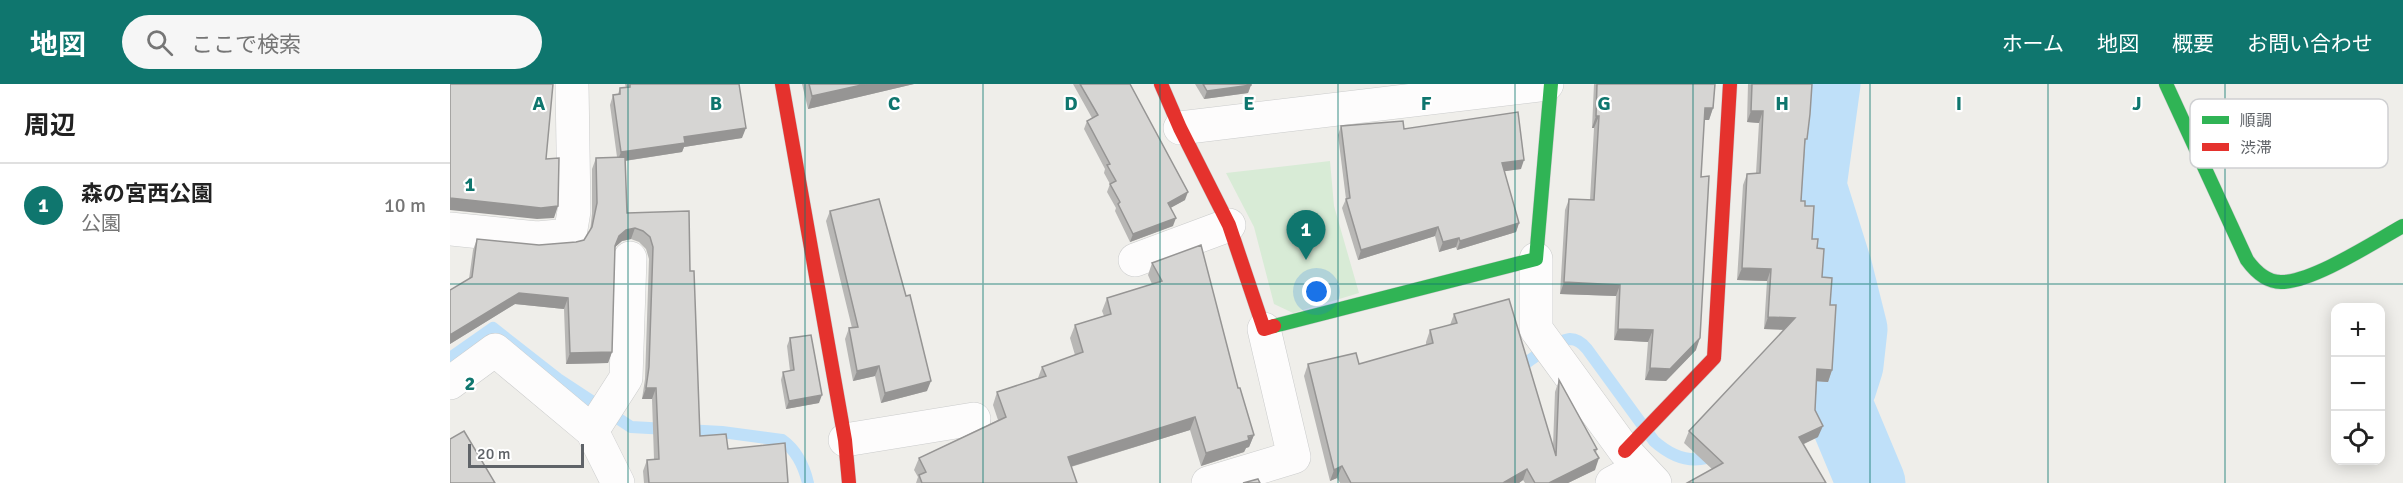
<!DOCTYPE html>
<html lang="ja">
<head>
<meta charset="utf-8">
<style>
	:root { --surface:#fff; --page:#f6f6f6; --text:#222; --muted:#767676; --line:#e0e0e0; --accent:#0f766e }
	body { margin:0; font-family:Signika,"Noto Sans JP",sans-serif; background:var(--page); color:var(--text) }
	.controls { position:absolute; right:18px; bottom:18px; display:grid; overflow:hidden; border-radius:12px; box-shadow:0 3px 15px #0003 }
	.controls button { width:54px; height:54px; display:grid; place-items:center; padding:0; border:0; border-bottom:2px solid var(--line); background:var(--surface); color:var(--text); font:30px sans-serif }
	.scale { position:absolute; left:18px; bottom:15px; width:116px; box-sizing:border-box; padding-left:6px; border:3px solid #5f6368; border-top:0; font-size:16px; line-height:21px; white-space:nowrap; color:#5f6368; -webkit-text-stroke:4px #fff; paint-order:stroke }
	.you { position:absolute; left:867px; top:208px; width:21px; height:21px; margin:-15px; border:4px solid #fff; border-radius:50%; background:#1a73e8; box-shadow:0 0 0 9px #1a73e833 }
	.badge { display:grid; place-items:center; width:39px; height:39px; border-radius:50%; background:var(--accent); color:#fff; font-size:20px; font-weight:700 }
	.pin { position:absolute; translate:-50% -50px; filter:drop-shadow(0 2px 3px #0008) }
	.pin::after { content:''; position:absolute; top:32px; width:21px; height:18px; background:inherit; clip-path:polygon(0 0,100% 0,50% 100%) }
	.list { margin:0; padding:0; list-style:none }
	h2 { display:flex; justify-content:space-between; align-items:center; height:78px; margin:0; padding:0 24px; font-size:26px }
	h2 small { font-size:20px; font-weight:400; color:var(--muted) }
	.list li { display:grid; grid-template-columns:39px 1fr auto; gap:18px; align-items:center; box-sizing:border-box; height:84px; padding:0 24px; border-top:2px solid var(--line) }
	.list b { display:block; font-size:22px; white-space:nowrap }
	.list p { margin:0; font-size:20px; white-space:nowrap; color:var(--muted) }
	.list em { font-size:20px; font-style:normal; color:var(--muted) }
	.icon { flex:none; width:33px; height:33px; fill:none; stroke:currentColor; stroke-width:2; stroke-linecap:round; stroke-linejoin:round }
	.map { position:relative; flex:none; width:1953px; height:399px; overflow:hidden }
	header { display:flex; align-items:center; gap:36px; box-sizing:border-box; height:84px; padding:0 30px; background:var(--accent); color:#fff }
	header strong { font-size:28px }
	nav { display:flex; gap:33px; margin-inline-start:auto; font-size:21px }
	.search { width:420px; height:54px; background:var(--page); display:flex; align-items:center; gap:15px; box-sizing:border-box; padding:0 21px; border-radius:33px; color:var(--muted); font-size:22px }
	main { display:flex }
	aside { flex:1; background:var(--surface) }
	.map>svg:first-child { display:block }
	.green { fill:#d8ebd6 }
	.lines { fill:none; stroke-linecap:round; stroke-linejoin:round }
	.stream { stroke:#bfe0f9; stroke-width:12 }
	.river { stroke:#bfe0f9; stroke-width:69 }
	.street-casing { stroke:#cbcccc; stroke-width:34 }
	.fast-casing { stroke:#cacacb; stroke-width:15 }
	.jam-casing { stroke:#cacacb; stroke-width:15 }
	.street { stroke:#fdfcfc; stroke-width:33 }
	.fast { stroke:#30b455; stroke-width:14 }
	.jam { stroke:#e5322d; stroke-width:14 }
	.wall { fill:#b8b7b5 }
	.shaded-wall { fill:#969594 }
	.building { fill:#d6d5d3; stroke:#969594; stroke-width:1.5 }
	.grid { fill:none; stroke:#0f766e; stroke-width:1.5; stroke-opacity:0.55 }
	.key { fill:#fff; stroke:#cfd0d2; stroke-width:1.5 }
	.key-label { font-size:16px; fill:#5f6368 }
	.grid-label { font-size:20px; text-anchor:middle; font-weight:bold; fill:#0f766e; stroke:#fff; stroke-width:4.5; stroke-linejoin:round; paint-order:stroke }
</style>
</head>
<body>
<header>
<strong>地図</strong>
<div class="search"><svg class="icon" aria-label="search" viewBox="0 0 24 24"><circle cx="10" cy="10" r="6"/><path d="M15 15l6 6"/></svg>ここで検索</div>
<nav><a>ホーム</a><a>地図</a><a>概要</a><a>お問い合わせ</a></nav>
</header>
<main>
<aside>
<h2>周辺<small></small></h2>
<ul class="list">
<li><span class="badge">1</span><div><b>森の宮西公園</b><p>公園</p></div><em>10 m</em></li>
</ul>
</aside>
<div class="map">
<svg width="1953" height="399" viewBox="0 0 1953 399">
	<rect width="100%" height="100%" fill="#efeeea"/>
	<path class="green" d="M880 77 884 122 909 209 843 229 824 220 804 143 776 89Z"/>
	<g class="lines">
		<g class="stream">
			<path d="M0 274 43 244 108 295 181 343 272 348 332 356C346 366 354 382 358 399"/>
			<path d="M1066 288C1075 278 1108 256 1120 255 1127 255 1133 260 1137 265L1204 357C1222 373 1243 382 1267 370"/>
			<path d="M1353 329 1385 313"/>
		</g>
		<path class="river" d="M1376 0 1362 102 1388 185 1403 245 1399 281 1392 303 1385 313 1421 399"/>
		<defs>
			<g id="street">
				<path d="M730 44 1097 0"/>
				<path d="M0 145 87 154 120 151 124 127 122 0"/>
				<path d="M1086 175V245L1175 367 1205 399"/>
				<path d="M685 176 779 141"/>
				<path d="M0 299 45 266 142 347 168 399"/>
				<path d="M142 347 176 294 180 174"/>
				<path d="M395 356 524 335"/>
				<path d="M758 399 844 373 814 245"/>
				<path d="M1162 399 1190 384"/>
			</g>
			<g id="fast">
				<path d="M1716 0 1797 176C1805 187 1816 198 1831 198 1863 198 1924 158 1953 142"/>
				<path d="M824 242 1086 175 1101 0"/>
			</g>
			<g id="jam">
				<path d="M332 0 395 356 399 399"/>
				<path d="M711 0 730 44 779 141 814 245 824 242"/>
				<path d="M1175 367 1264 274 1280 0"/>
			</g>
		</defs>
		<use href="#street" class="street-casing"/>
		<use href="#fast" class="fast-casing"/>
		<use href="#jam" class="jam-casing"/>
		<use href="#street" class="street"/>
		<use href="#fast" class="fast"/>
		<use href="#jam" class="jam"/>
	</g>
	<g class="wall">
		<path d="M175 0H289L292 54 234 63 232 68 175 77 177 129 240 187 250 352 278 365 338 399H194L193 387 197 376 204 375 202 315H192L195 295 199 175 196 165 189 158 181 155 172 157 165 163 162 268 158 279 116 280 114 225 65 220 0 260V206L19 195 23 166 27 155 89 161 126 158 134 156 140 148 142 130V85L146 74 167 73 160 21 163 11 168 10 170 4H176Z"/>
		<path d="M352 0H464L358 25Z"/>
		<path d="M623 0H680L735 116 720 124 723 142 680 158 665 127 666 124 657 108 660 100 654 89 655 85 634 45 637 37 642 34Z"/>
		<path d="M745 0H801V1L798 9 754 15Z"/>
		<path d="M1144 0H1265L1263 24 1259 36H1254L1251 93 1246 266 1216 297 1195 296 1198 258 1164 256 1166 212 1110 210 1115 126 1119 115 1140 116 1144 44H1142Z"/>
		<path d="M1298 0H1362L1355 61 1351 117 1355 122 1362 155 1367 164 1372 193 1380 221 1382 286 1378 298 1367 297 1365 326 1368 353 1354 360 1262 385 1234 359 1239 347 1334 246 1314 245 1317 197 1287 196 1293 101 1297 90 1306 89 1309 39 1297 38Z"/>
		<path d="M891 42 954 45 1071 85 1054 87 1069 139 1066 148 1007 166 1006 163 989 168 985 152 908 176 892 124 896 115 888 51Z"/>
		<path d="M380 127 477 307 431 319 425 292 403 297 395 255 399 244H402L376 137Z"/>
		<path d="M702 179 788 304 804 351 799 363 796 364 794 368 751 382 740 346 621 383 627 399H466L468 393 464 386 469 374 548 336 543 321 547 308 588 294 592 283 625 271 620 254 625 241 654 232 652 227 657 214 702 200 698 191Z"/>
		<path d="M1004 230 1103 362 1105 308 1109 296 1147 365 1146 369 1145 386 1118 399H1075L1073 396 1069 399H890L887 394 880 397 854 292 858 280H909L976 261V258L980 246 1000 241Z"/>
		<path d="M340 254 369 319 336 325 331 296 333 288 340 287 337 262Z"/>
	</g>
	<g class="shaded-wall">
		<path d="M416 0H464L358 25 362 12Z"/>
		<path d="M801 1 798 9 754 15 757 7Z"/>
		<path d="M1255 24H1263L1259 36H1251Z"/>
		<path d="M1301 27H1313L1309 39 1297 38Z"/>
		<path d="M1146 32H1149L1144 44H1142Z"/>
		<path d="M296 44 292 54 234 63 232 68 167 78 171 68 234 53Z"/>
		<path d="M1074 76 1071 85 1049 88 1052 79Z"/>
		<path d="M738 108 735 116 715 127 718 119Z"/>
		<path d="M0 114 108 122 104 134 87 135 0 126Z"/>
		<path d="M726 134 723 142 680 158 683 150Z"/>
		<path d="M1069 139 1066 148 1007 166 1010 157Z"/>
		<path d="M988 143 985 152 908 176 911 166Z"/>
		<path d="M185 144 181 155 172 157 164 164 169 152 176 146Z"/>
		<path d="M1009 154 1006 163 989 168 993 158Z"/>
		<path d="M1292 184 1321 185 1317 197 1287 196Z"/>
		<path d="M1114 198 1170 201 1166 212 1110 210Z"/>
		<path d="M69 209 118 214 114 225 65 220 0 260V251Z"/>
		<path d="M1318 233 1345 234 1340 246 1314 245Z"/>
		<path d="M1168 245 1203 246 1198 258 1164 256Z"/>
		<path d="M1250 254 1246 266 1216 297 1195 296 1200 284Z"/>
		<path d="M162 268 158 279 116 280 120 269Z"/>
		<path d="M429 282 425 292 403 297 407 287Z"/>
		<path d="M1367 285 1382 286 1378 298 1363 297Z"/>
		<path d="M481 297 477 307 431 319 435 309Z"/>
		<path d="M196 304H206L202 315H192Z"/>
		<path d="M372 311 369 319 336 325 339 317Z"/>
		<path d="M745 333 740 346 613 385 618 373Z"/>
		<path d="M1373 342 1368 353 1345 364 1349 353Z"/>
		<path d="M804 351 799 363 796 364 794 368 751 382 756 369Z"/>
		<path d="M1149 374 1145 386 1118 399H1099Z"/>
		<path d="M892 382 887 394 880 397 884 386Z"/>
		<path d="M1077 385 1073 396 1069 399H1053Z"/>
	</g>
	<g class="building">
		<path d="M0 0H103L96 75 109 74 108 122 91 124 0 114Z"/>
		<path d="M180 0H289L296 44 234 53 235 59 171 68 163 11 170 10V4L180 3Z"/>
		<path d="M359 0H416L362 12Z"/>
		<path d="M630 0H680L738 108 718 119 726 134 683 150 668 120 670 118 660 100 666 97 657 81 660 80 637 37 648 31Z"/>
		<path d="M753 0H801V1L757 7Z"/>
		<path d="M1147 0H1265L1263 24H1255L1251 93 1259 92 1250 254 1220 285 1200 284 1203 246 1168 245 1170 201 1114 198 1119 115 1144 116 1149 32H1146Z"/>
		<path d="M1302 0H1362L1360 30 1357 55H1355L1351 117H1355V122H1364L1362 155H1368L1367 164 1374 165 1372 193 1382 194 1380 221H1386L1382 286 1367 285 1365 326 1373 342 1349 353 1376 399H1237L1273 379 1239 347 1345 234 1318 233 1321 185 1292 184 1297 90 1310 89 1313 27H1301Z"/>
		<path d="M1068 28 1074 76 1052 79 1069 139 1010 157 1009 154 993 158 988 143 911 166 896 115 900 114 891 42 953 37 954 45Z"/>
		<path d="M175 73 177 129 239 127 240 187H244L250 352 276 350 278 365 335 359 338 399H199L197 376 209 375 206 304H196L199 283 203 163 200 153 193 147 185 144 176 146 169 152 165 162 162 268 120 269 118 214 69 209 0 251V206L22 193 27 155 89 161 126 158 134 156 142 143 147 119 146 74Z"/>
		<path d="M429 115 456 212 460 211 481 297 435 309 429 282 407 287 399 244 408 243 380 127Z"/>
		<path d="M751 161 788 304H790L804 351 798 352 799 356 756 369 745 333 618 373 627 399H472L469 391 476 388 469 374 556 333 547 308 596 292 592 283 633 268 625 241 661 230 657 214 712 197 702 179Z"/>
		<path d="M1059 215 1106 372 1109 296 1147 365 1144 366 1149 374 1099 399H1085L1077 385 1053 399H901L892 382 884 386 858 280 906 269 909 280 983 259 980 246 1007 239 1004 230Z"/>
		<path d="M361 251 372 311 339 317 333 288 344 286 340 254Z"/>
		<path d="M14 347 45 399H0V355Z"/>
		<path d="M808 395 810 399H793Z"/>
	</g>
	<path class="grid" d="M178 0V399M355 0V399M533 0V399M710 0V399M888 0V399M1065 0V399M1243 0V399M1420 0V399M1598 0V399M1775 0V399M0 200H1953"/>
	<rect x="1740" y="15" width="198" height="69" rx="9" class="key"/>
	<rect x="1752" y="32" width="27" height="8" fill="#30b455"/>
	<rect x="1752" y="59" width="27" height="8" fill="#e5322d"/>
	<g class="key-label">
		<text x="1790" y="42">順調</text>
		<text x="1790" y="69">渋滞</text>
	</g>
	<g class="grid-label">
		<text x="89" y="26">A</text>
		<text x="266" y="26">B</text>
		<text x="444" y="26">C</text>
		<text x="621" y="26">D</text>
		<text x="799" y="26">E</text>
		<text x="976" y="26">F</text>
		<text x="1154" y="26">G</text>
		<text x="1332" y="26">H</text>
		<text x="1509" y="26">I</text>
		<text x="1687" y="26">J</text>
		<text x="20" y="107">1</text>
		<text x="20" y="306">2</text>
	</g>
</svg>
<div class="controls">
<button>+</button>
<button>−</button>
<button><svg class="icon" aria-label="locate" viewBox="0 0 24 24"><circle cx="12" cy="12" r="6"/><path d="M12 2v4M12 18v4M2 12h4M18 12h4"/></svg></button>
</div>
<div class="scale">20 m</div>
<div class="you"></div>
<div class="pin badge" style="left:856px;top:176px">1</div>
</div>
</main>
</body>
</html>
